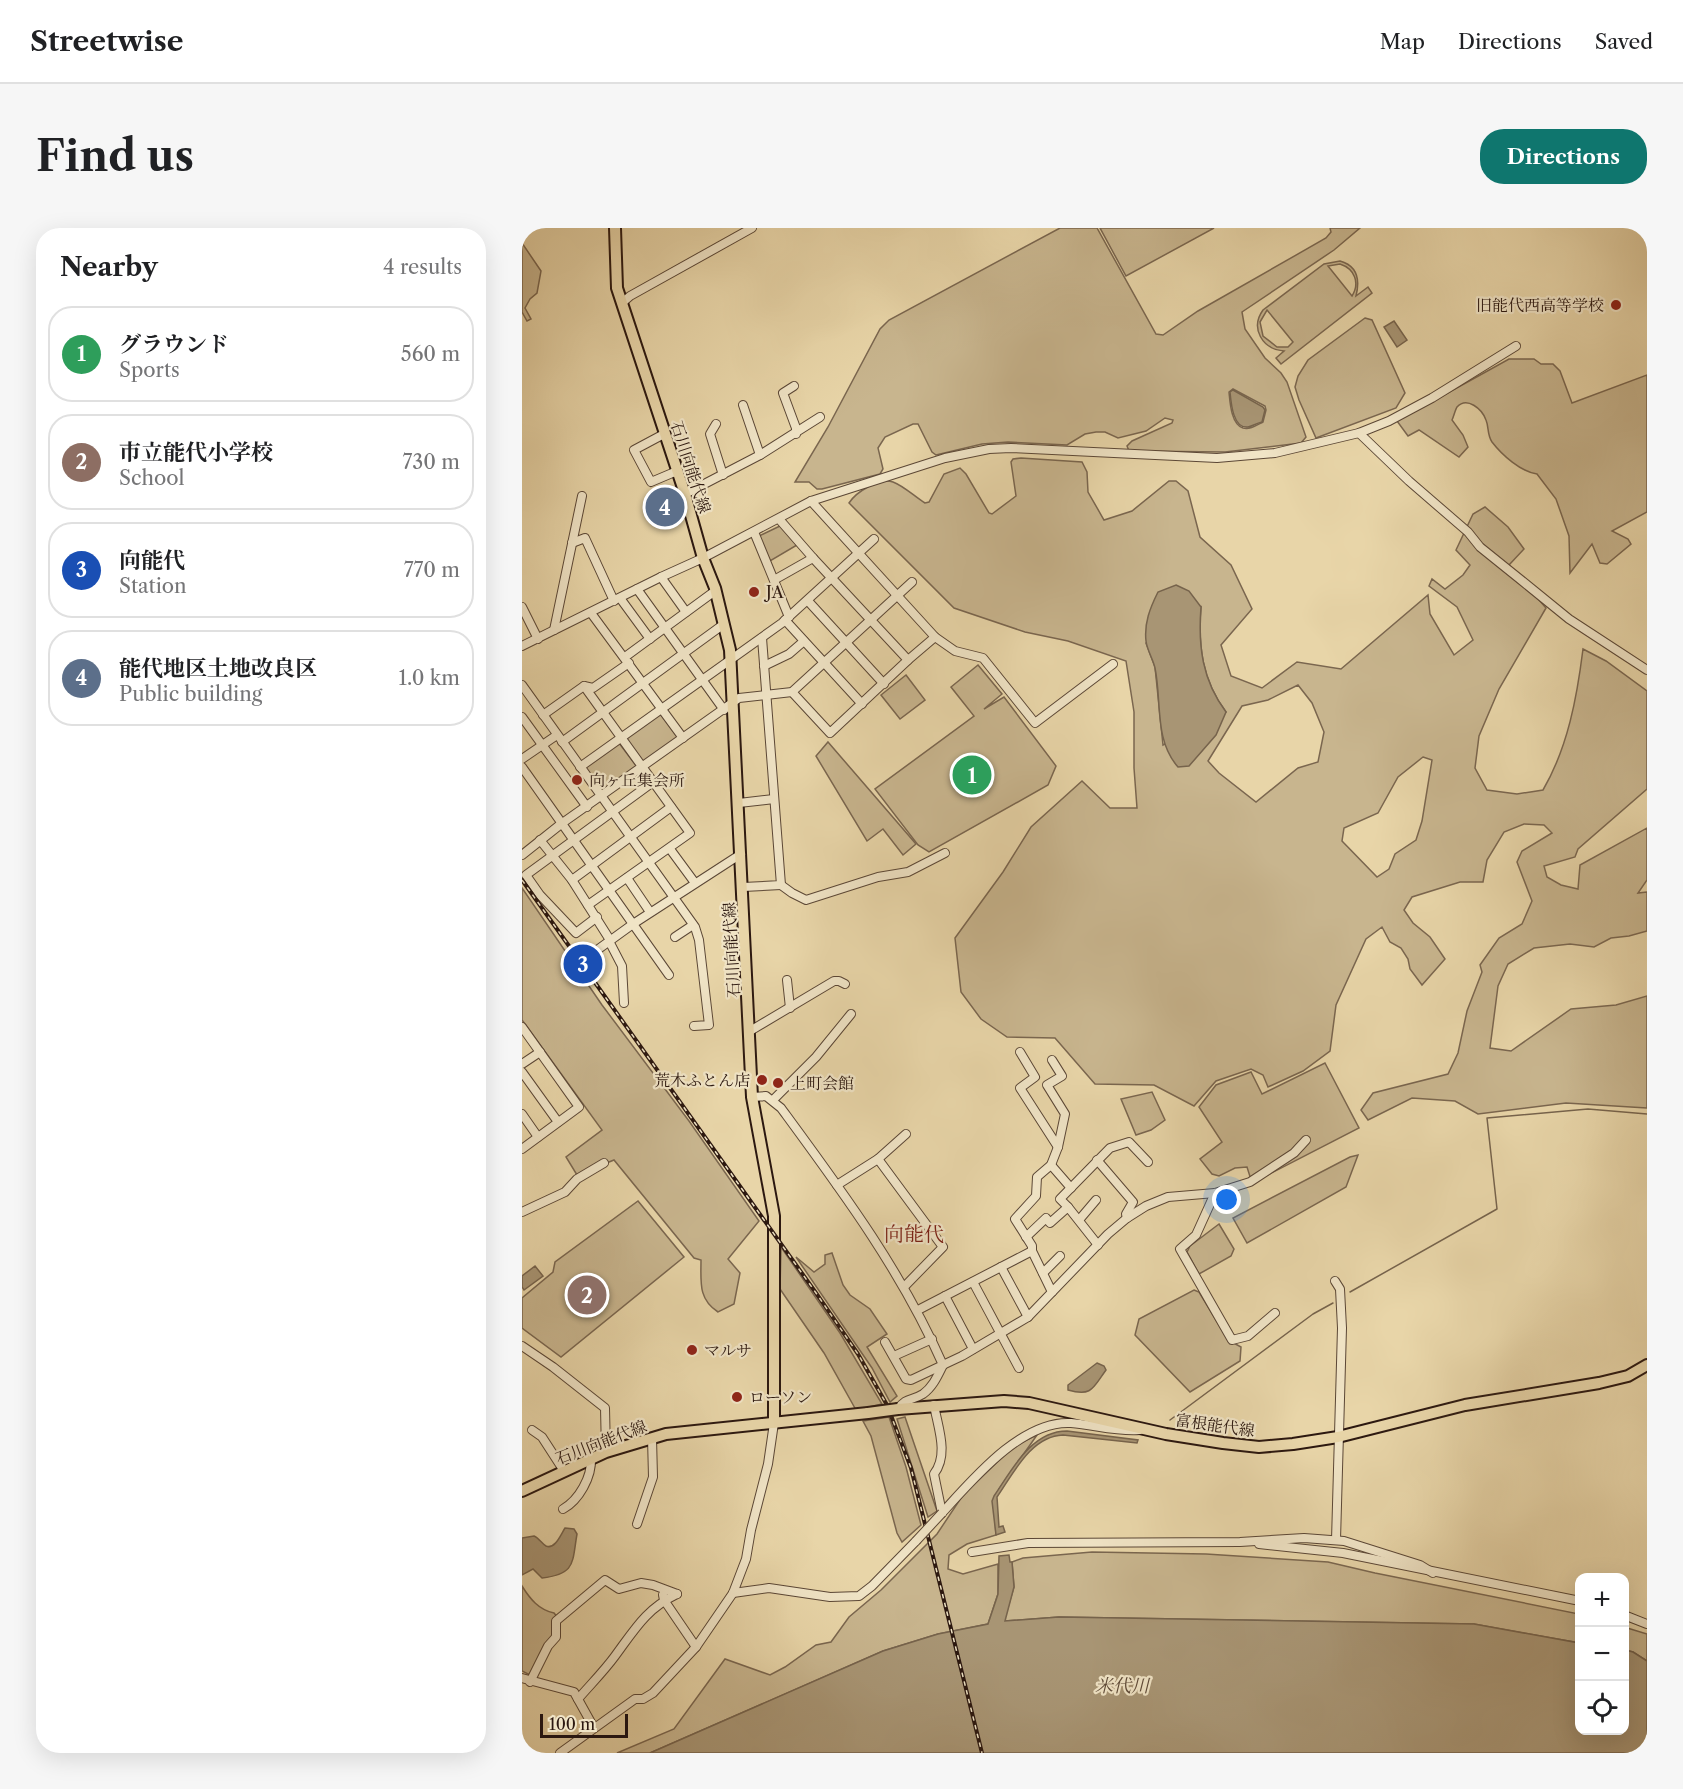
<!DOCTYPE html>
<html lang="en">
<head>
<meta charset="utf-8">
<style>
	:root { --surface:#fff; --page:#f6f6f6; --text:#202124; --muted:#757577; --line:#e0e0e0; --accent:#0f766e }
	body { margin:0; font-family:"Libre Caslon Text","Noto Serif JP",serif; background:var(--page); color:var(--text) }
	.controls { position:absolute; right:18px; bottom:18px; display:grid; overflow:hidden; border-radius:12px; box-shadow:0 6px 24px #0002 }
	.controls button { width:54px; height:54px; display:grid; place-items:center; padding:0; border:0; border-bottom:2px solid var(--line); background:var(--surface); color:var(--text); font:30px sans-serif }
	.scale { position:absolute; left:18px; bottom:15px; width:88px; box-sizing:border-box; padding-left:6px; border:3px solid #2c1810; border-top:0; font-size:16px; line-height:21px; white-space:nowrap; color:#2c1810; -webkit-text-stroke:4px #f0e4c6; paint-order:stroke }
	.you { position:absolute; left:705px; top:972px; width:21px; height:21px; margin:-15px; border:4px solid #fff; border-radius:50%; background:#1a73e8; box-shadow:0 0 0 9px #1a73e833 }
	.badge { display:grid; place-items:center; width:39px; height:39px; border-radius:50%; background:var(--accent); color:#fff; font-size:20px; font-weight:700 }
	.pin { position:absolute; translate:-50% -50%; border:3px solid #fff; box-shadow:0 2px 6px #0006 }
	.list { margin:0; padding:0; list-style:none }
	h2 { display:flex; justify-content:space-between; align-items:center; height:78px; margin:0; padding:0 24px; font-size:26px }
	h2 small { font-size:20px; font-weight:400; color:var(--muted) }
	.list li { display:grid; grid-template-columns:39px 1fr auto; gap:18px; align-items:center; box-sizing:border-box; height:96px; margin:0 12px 12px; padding:0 12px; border:2px solid var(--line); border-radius:24px }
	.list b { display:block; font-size:22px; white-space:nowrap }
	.list p { margin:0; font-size:20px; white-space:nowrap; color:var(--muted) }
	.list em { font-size:20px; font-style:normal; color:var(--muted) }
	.icon { flex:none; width:33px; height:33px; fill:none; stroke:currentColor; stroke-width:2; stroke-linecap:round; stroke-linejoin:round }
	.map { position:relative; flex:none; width:1125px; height:1525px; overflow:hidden; border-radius:24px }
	header { display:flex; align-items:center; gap:36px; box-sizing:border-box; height:84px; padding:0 30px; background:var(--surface); border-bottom:2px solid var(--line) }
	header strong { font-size:28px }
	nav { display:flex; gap:33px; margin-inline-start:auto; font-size:21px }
	.intro { display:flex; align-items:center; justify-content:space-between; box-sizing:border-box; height:144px; padding:0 36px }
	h1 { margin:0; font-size:42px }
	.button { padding:15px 27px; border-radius:24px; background:var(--accent); color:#fff; font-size:21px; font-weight:700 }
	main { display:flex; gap:36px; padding:0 36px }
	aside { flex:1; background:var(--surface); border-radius:24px; box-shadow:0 6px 24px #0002 }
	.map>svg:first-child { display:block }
	.green { fill:#c8b58e; stroke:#7a664f; stroke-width:1.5; fill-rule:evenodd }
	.water { fill:#a89574; stroke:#76634c; stroke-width:1.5 }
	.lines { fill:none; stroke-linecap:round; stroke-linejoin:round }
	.stream { stroke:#76634c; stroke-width:1.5 }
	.minor-casing { stroke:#5b4736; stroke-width:10 }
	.major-casing { stroke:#2c1810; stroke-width:14 }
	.minor { stroke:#f0e4c6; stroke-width:8 }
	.major { stroke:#e8d5a8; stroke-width:10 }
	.rail-casing { stroke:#2c1810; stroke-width:4 }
	.rail { stroke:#f0e4c6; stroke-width:1.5; stroke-dasharray:4.5; stroke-linecap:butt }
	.minor-bridge-casing { stroke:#5b4736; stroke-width:10; stroke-linecap:butt }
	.major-bridge-casing { stroke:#2c1810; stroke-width:14; stroke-linecap:butt }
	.minor-bridge { stroke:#f0e4c6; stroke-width:8 }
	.major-bridge { stroke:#e8d5a8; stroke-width:10 }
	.poi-dot { fill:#8f2418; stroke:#f0e4c6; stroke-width:2 }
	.labels { text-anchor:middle; stroke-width:4.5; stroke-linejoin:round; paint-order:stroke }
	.poi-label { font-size:16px; fill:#2c1810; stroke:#f0e4c6; text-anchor:start }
	.street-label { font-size:16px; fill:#2c1810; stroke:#f0e4c6 }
	.water-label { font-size:18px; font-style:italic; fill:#5e4a38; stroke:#f0e4c6 }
	.quarter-label { font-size:20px; fill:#7a1f14; stroke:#f0e4c6 }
</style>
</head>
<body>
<header>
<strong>Streetwise</strong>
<nav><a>Map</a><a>Directions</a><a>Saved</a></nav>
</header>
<div class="intro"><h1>Find us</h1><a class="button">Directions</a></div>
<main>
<aside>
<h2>Nearby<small>4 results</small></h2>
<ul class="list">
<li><span class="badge" style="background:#2e9e5b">1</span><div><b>グラウンド</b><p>Sports</p></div><em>560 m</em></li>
<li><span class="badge" style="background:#8d6e63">2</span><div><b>市立能代小学校</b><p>School</p></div><em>730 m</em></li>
<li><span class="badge" style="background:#1a4fb4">3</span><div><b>向能代</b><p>Station</p></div><em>770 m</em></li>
<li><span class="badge" style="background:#5c6f8a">4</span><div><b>能代地区土地改良区</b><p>Public building</p></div><em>1.0 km</em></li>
</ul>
</aside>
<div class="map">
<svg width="1125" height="1525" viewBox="0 0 1125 1525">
	<rect width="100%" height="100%" fill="#e8d5a8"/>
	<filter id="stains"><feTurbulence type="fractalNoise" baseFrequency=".00333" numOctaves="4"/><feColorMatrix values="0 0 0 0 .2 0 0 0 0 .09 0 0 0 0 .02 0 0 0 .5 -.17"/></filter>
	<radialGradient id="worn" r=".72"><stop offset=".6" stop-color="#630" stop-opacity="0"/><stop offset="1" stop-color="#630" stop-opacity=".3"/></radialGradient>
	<g class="green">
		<path d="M538 0H575L634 106 641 107 676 83 804 10 809 4 808 0H838L812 22 720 84 723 101 743 130 759 145 765 154 784 209 779 215 703 224 607 223 605 218 610 213 650 195 651 192 643 190 624 203 596 210 583 204H574L563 206 545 217 486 214 460 216 414 227 410 224 396 196H391L363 209 356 220 361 241 358 246 300 261H295L287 254H273L306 199 358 101 367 92ZM711 161 743 178 744 182 741 194C735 197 728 202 721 200 709 196 708 174 707 164Z"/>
		<path d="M578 0H692L604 48Z"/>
		<path d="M0 15 19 43 15 65 8 71 3 80 9 91 5 93 0 84Z"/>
		<path d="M818 33C836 38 838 52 834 68L846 59 850 65 759 136 754 130 762 123C740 121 728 100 741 82L802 36ZM818 36C833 41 838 55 830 68L806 38ZM745 82 771 114 766 119H755L741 108 738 94Z"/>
		<path d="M843 90 850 92 883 165 874 180 794 210 777 172 773 159 776 148 786 132Z"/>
		<path d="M987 131H1012L1019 136H1031L1038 143 1050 175 1125 147V284L1090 303 1106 311 1109 316 1085 336 1078 335 1070 316 1048 345 1047 308 1034 271 1015 246C999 244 980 227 970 214 965 207 967 199 964 192 960 181 945 168 935 179 933 182 932 188 930 192L941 207 946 219 937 229 897 202 886 208 875 193Z"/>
		<path d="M499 230 560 234 565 244 566 264 582 292 610 283 647 253H654L666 263 678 309 709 337 730 381 699 417 709 448 740 460 775 434 819 441 906 367 908 386 932 427 951 412 935 379 907 358 910 351 923 361 941 347 948 337 934 322 951 286 963 279 986 299 1002 321 987 337 1024 380 977 461 957 508 953 540 965 562 995 566 1021 562C1046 519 1055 469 1061 421L1084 433 1125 463V561L1056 621 1053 629 1022 638 1025 649 1039 657 1056 661 1058 637 1125 600V652L1116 665 1125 664V703L1107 708 1089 710 1072 719 1048 716 1012 720 986 736 976 758 968 820 989 823 1049 781 1094 777 1125 768V880L1044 875 956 886 933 873 890 870 846 892 839 882 851 865 926 846 936 825 945 783 960 744 958 737 977 710 1000 696 1010 673 995 634 1000 623 1030 605 1022 597 1002 596 982 604 965 632 961 654H938L890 669 882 682 891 695 908 709 923 731 900 757 888 741 886 731 879 720 868 714 860 699 844 711 814 777 808 823 781 843 746 859 741 847 729 841 694 853 672 878 632 857 573 856 533 810 485 809 459 791 439 764 433 710 481 644 509 599 560 553 588 580H615L612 540V484L604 433 546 413 503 404 432 380 327 275C334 264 358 249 371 254 382 258 393 269 403 275L407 274 422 246 438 240 444 246 467 285 470 286 494 268 489 234 491 231ZM679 379C676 418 680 452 704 484L641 517 633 439 624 415ZM776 457 790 475 802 504 796 534 776 540 734 574 697 545 686 533 720 478 746 472ZM901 529 910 532 900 593 894 612 873 626 867 641 855 649 820 613 822 600 856 585 876 549Z"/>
		<path d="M260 297 275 317 248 333 237 308Z"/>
		<path d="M456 437 480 466 462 481 482 469 534 538 526 557 407 624 396 617 353 561 452 488 429 459Z"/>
		<path d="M384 447 403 472 378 491 359 467Z"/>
		<path d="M138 485 157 511 121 537 103 511Z"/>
		<path d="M306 514 394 616 381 627 361 601 345 613 294 528Z"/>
		<path d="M97 515 115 539 79 564 62 540Z"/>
		<path d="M0 660 80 777 167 893 237 993 206 1031 218 1045 212 1076 196 1084C176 1071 179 1054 179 1032L172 1030 92 932 55 947 44 929 80 902 0 792Z"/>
		<path d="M803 835 837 900 730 955 725 939 713 940 697 948 690 946 678 931 700 914 677 879 694 857 729 844 740 866Z"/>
		<path d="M630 864 643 892 629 902 614 907 599 871Z"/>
		<path d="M836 927 824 959 725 1015 711 990 828 929Z"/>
		<path d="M116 973 162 1029 39 1129 0 1100V1070L31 1044 33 1034Z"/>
		<path d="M697 996 712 1021 709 1028 677 1046 665 1024 668 1018Z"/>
		<path d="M259 1019 318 1105 360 1176 334 1182 302 1125 258 1061Z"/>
		<path d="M310 1025 321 1057 328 1067 348 1081 365 1106 345 1119 375 1168 368 1174 350 1140 274 1029 292 1044 303 1036V1027Z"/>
		<path d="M672 1062 677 1064 706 1112 719 1119 718 1133 668 1164 613 1107 617 1091Z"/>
		<path d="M367 1189 384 1239 399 1297 380 1314 375 1305 349 1208 341 1193Z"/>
		<path d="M383 1189 415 1283 406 1289 375 1191Z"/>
		<path d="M515 1207 477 1261 472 1276 474 1307 445 1316 427 1327 426 1341 441 1346 476 1336V1366L466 1396 416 1406 361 1423 128 1525H95L152 1501 203 1431 248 1447 263 1439 294 1417 309 1414 327 1389 359 1362 415 1306 441 1267 492 1218Z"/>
		<path d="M570 1324 684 1326 806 1334 853 1345 1057 1386 1058 1415 952 1396 537 1389 482 1393 492 1359 490 1334 501 1330Z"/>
		<path d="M0 1358C8 1371 17 1382 32 1385L36 1390 31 1408 10 1448 0 1443Z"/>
		<path d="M1102 1399 1125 1406V1433L1111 1424 1103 1422Z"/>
	</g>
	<g class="water">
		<path d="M872 93 885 112 875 119 862 99Z"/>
		<path d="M711 162 741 179 743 182 740 194C735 195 731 198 726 199 711 201 709 175 708 164Z"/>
		<path d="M654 357 667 363 679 379C676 418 680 452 704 484L694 507 667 538 656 539C632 512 640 474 633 440 631 431 625 422 624 413 622 395 628 380 636 364Z"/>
		<path d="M13 1038 21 1048 2 1062 0 1059V1048Z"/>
		<path d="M575 1135 582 1138 584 1142C571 1160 570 1169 546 1162V1157Z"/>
		<path d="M545 1203 616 1212 615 1215 541 1207C509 1208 491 1246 475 1269L477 1299 481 1298 483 1304 474 1307 470 1273 472 1268C490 1242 509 1203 545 1203Z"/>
		<path d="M43 1300 52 1301 55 1306C50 1335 54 1346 20 1350L11 1341 0 1347V1310L12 1308C17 1310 20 1316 24 1318 33 1322 39 1306 43 1300Z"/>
		<path d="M487 1327 488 1334H490L492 1359 483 1393 537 1389 952 1396 1057 1415 1058 1502H1102L1103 1422 1111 1424 1125 1433V1525H128L361 1423 416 1406 466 1396 476 1366 477 1328Z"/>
	</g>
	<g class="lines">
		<g class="stream">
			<path d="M828 1064 975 981 965 890 1066 881 1125 886"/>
			<path d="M648 1192 791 1086 811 1075"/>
		</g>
		<defs>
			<g id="minor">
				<path d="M100 75 108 68 230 0"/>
				<path d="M272 158 261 165 274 200V206"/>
				<path d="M221 177 238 227"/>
				<path d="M194 196 188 206 201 247"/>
				<path d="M837 205 887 253 946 304 958 319 999 352 1047 391 1125 442"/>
				<path d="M142 206 112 222 129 254 155 243"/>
				<path d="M163 266 238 227 298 189"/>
				<path d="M289 273 413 409 433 423 461 430 513 495 591 436"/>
				<path d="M257 291 291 330 386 432"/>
				<path d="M232 304 267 389"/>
				<path d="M50 315 63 310 92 373"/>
				<path d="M139 349 164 384"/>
				<path d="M252 352 291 330"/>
				<path d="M115 361 202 482"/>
				<path d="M98 370 128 411"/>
				<path d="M286 373 362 456"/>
				<path d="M0 379 16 411"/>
				<path d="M69 385 161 510"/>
				<path d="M263 392 340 476"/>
				<path d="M32 402 60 268"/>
				<path d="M0 418 139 349 181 330 289 273 423 230 467 221 489 220 695 230 753 225 837 205 867 193 910 170 994 118"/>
				<path d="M103 429 193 363"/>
				<path d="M242 438 267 426 282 413"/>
				<path d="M0 457 173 699 177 712 187 797 172 798"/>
				<path d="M62 458 168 605 66 677"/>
				<path d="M270 464 308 505 386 432 413 409"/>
				<path d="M21 487 62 458 71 460 107 435"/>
				<path d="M0 489 65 579"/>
				<path d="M40 514 202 396"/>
				<path d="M0 531 35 507"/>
				<path d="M0 539 147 747"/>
				<path d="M58 539 260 395 352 311"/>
				<path d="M217 575 252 571"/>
				<path d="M18 612 50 652 88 712"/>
				<path d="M148 621 173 655"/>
				<path d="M0 627 39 596 217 470 270 464 390 354"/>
				<path d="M105 650 128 684"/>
				<path d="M50 652 149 579"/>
				<path d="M259 657 270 665 284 672 356 649 386 644 423 625"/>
				<path d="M221 659 259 657 240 410"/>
				<path d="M75 689 54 705 18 667 4 647 131 554"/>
				<path d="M153 709 171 697"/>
				<path d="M87 713 100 738 102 775"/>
				<path d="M71 725 111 696 219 626"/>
				<path d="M265 752 268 780"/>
				<path d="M0 799 57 879 0 921"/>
				<path d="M228 803 312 753H317L323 756"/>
				<path d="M498 824 513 849 498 860 536 919"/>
				<path d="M0 836 18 824"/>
				<path d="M0 844 36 894"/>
				<path d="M230 869 244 868 259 880C320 963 379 1042 421 1137"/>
				<path d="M251 872 294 829 329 786"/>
				<path d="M0 886 16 909"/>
				<path d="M356 931 421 1019 382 1059"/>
				<path d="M575 932 611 974 604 986 605 990"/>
				<path d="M529 937 549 960"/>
				<path d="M315 957 356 931 384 906"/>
				<path d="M693 965 674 1007 658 1021 710 1112 726 1108 753 1085"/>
				<path d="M546 979 538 971 588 920 607 914 626 934"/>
				<path d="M0 984 43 964 55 951 82 935"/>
				<path d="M557 992 574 972"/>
				<path d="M504 1009 524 990 528 995 546 979 576 1017"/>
				<path d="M510 1023 530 1064"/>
				<path d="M479 1039 506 1089"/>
				<path d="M521 1045 538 1028"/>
				<path d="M813 1053 818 1061 820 1100 814 1312"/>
				<path d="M451 1054 497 1140"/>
				<path d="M423 1068 451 1121"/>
				<path d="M396 1082 510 1023V1018L493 991 514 968 515 949 529 937 536 919 543 886 525 857 540 848 530 832"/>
				<path d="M363 1114 384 1151 389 1152 440 1128 506 1089 586 1006 605 990 624 978 646 969 693 965 728 954 772 925 784 912"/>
				<path d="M0 1118 31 1139 83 1180 84 1224"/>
				<path d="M372 1128 410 1111"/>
				<path d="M412 1177C416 1200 427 1226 412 1246L420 1285"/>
				<path d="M376 1181C384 1169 390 1173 401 1166 411 1159 416 1147 421 1137"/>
				<path d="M10 1202 20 1209 42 1243"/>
				<path d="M41 1281C57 1272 70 1249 69 1230"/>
				<path d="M420 1285C451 1251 500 1192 549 1195 573 1197 595 1204 618 1202"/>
				<path d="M115 1296 131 1249 130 1210"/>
				<path d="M737 1316 821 1325 1058 1373"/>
				<path d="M450 1324 506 1315 718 1314 782 1310 822 1313 898 1337 911 1345"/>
				<path d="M211 1365 247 1360 308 1369 337 1368 350 1358 394 1313"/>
				<path d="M141 1367 142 1372 174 1419"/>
				<path d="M1102 1387 1125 1396"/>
				<path d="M0 1450 52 1464 72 1500"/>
				<path d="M8 1454 26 1418 34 1409V1393L83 1352 97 1361 119 1355 131 1357 155 1366"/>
				<path d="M56 1471C69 1456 82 1443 93 1428 113 1401 124 1381 155 1366"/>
				<path d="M38 1525 113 1471H121L131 1465 174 1419 211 1365 224 1331 229 1302 246 1236 252 1195"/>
			</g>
			<g id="major">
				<path d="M93 0 95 60 163 266 181 330 193 360 208 422 230 869 252 988V1195"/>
				<path d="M376 1181 482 1173 507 1175 644 1206 701 1215 737 1219 771 1216 816 1209 943 1177 1077 1155 1106 1148 1125 1137"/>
				<path d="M0 1263 84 1224 144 1206 346 1185"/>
			</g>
		</defs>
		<use href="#minor" class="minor-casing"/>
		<use href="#major" class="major-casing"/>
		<use href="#minor" class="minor"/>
		<use href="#major" class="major"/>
		<defs>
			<path id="rail" d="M0 652 294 1065 336 1126 365 1177 389 1240 460 1525"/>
		</defs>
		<use href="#rail" class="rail-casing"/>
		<use href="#rail" class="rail"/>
		<defs>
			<path id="minor-bridge" d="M394 1313 420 1285"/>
			<path id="major-bridge" d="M346 1185 376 1181"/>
		</defs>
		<use href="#minor-bridge" class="minor-bridge-casing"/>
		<use href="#major-bridge" class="major-bridge-casing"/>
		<use href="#minor-bridge" class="minor-bridge"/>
		<use href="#major-bridge" class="major-bridge"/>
	</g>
	<g class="poi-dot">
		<circle cx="1094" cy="77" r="6"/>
		<circle cx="232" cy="364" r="6"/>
		<circle cx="55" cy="552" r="6"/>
		<circle cx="240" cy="852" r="6"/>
		<circle cx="256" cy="855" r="6"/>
		<circle cx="170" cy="1122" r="6"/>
		<circle cx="215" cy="1169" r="6"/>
	</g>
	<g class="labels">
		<g class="poi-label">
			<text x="1082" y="83" text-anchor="end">旧能代西高等学校</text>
			<text x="244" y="370">JA</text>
			<text x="67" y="558">向ヶ丘集会所</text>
			<text x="228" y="858" text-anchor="end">荒木ふとん店</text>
			<text x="268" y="861">上町会館</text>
			<text x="182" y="1128">マルサ</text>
			<text x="227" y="1175">ローソン</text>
		</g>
		<g class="street-label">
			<text transform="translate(169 239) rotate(72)" y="6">石川向能代線</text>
			<text transform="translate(209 722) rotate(-93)" y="6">石川向能代線</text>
			<text transform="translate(693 1197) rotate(8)" y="6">富根能代線</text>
			<text transform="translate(79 1214) rotate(-21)" y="6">石川向能代線</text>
		</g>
		<g class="water-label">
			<text x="600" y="1464">米代川</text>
		</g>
		<g class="quarter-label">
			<text x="392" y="1013">向能代</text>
		</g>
	</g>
	<rect width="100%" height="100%" filter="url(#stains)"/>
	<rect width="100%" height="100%" fill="url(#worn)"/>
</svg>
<div class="controls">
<button>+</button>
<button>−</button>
<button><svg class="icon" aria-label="locate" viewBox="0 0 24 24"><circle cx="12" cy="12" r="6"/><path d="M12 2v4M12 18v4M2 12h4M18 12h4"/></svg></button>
</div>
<div class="scale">100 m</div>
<div class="you"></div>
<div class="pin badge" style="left:450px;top:547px;background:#2e9e5b">1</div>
<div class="pin badge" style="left:65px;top:1067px;background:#8d6e63">2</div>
<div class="pin badge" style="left:61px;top:736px;background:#1a4fb4">3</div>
<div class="pin badge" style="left:143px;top:279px;background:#5c6f8a">4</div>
</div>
</main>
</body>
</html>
